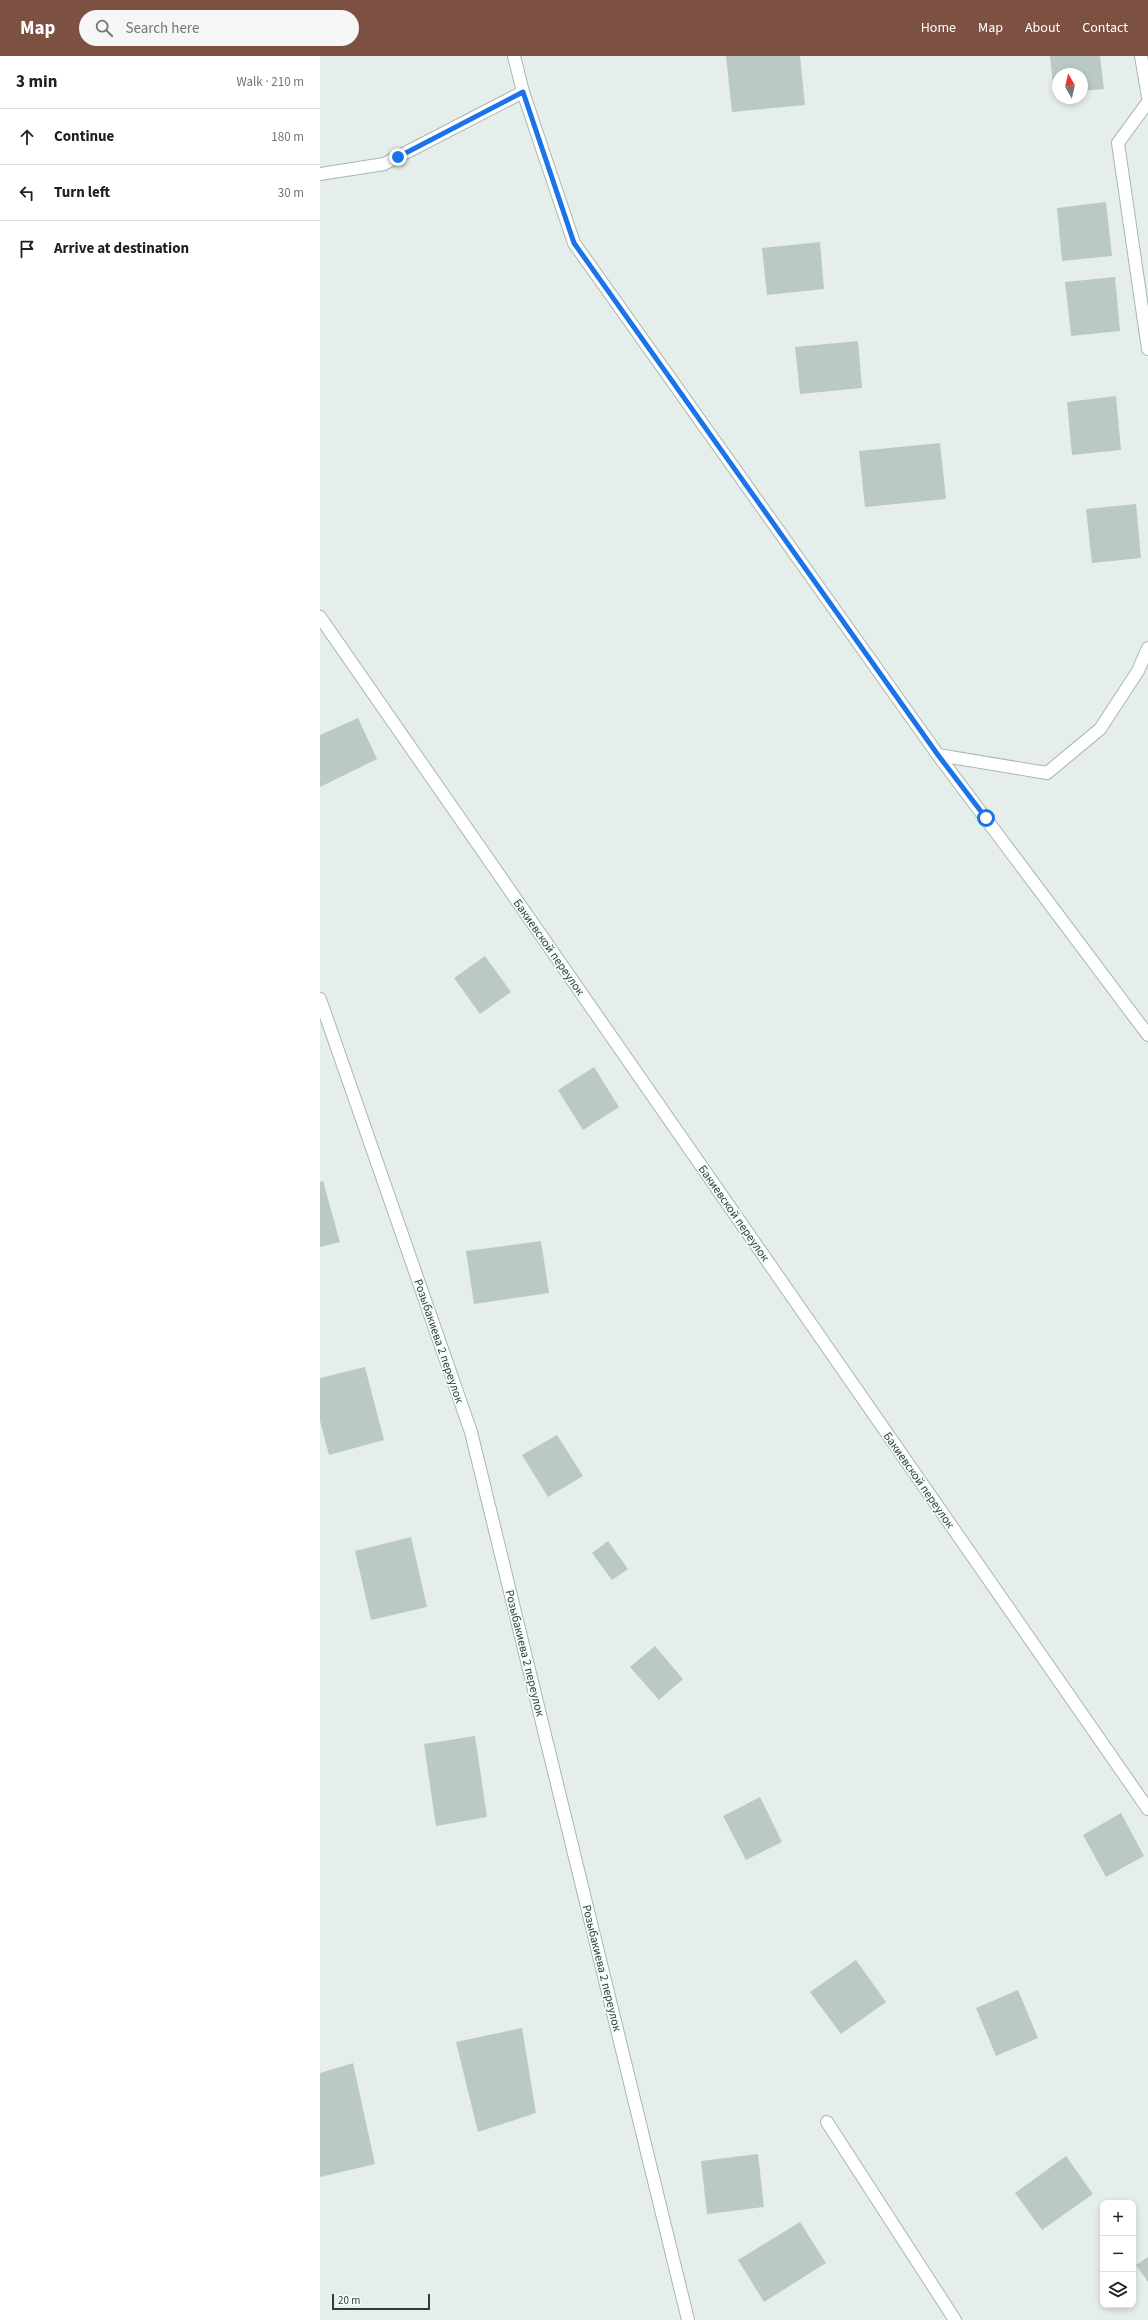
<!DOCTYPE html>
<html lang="en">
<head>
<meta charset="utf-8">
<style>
	:root { --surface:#fff; --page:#f6f6f6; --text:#202124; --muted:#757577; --line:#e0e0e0; --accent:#7d5141 }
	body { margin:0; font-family:"Source Sans 3",sans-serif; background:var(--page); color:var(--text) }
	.controls { position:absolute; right:12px; bottom:12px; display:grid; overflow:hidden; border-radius:8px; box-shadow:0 2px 6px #0003 }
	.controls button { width:36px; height:36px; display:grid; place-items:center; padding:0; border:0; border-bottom:1px solid var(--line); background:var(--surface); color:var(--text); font:20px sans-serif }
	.compass { position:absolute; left:732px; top:12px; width:36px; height:36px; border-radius:50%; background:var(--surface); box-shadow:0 2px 6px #0003; rotate:352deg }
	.scale { position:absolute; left:12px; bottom:10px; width:98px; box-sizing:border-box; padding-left:4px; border:2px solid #25413a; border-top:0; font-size:11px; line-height:14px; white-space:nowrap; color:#25413a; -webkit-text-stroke:3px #f7fbf9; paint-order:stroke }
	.stop { position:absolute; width:12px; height:12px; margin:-9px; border:3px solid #1a73e8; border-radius:50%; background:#fff }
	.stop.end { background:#1a73e8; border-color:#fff; box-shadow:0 1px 4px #0008 }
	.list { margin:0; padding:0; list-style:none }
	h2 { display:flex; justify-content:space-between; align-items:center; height:52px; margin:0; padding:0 16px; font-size:17px }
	h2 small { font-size:13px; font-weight:400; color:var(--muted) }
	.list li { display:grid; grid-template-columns:26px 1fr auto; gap:12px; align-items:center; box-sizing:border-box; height:56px; padding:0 16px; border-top:1px solid var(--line) }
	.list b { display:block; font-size:15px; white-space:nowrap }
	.list em { font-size:13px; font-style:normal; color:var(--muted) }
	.icon { flex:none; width:22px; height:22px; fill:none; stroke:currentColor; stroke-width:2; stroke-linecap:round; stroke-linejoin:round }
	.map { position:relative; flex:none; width:828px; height:2264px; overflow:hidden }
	header { display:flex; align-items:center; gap:24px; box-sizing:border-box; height:56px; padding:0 20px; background:var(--accent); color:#fff }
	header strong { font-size:19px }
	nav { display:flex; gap:22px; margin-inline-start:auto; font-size:14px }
	.search { width:280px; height:36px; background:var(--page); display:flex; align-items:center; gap:10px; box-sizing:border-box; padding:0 14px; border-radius:22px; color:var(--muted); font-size:15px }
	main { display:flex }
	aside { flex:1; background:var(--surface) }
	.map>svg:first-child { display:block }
	.building { fill:#bbc9c4 }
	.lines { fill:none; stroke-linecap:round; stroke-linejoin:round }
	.minor-casing { stroke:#a8b7b2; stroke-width:14 }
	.minor { stroke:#fff; stroke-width:12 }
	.route { stroke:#1a73e8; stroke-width:5 }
	.labels { text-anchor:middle; stroke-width:3.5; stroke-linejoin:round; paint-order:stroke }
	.street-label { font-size:12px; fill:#25413a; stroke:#f7fbf9 }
</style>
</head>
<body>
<header>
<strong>Map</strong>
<div class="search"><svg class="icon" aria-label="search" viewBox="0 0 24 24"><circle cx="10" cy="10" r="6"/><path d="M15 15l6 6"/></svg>Search here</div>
<nav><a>Home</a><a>Map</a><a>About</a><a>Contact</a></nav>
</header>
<main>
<aside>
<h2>3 min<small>Walk · 210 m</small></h2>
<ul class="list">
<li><svg class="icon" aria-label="ahead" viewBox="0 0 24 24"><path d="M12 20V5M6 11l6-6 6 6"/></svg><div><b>Continue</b></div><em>180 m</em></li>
<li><svg class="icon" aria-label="left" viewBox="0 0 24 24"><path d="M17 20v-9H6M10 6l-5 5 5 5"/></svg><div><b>Turn left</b></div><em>30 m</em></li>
<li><svg class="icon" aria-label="arrive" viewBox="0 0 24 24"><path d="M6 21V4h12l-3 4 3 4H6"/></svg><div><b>Arrive at destination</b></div></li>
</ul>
</aside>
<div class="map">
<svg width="828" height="2264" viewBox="0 0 828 2264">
	<rect width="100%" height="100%" fill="#e6eeeb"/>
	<g class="building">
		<path d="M406 0H480L485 49 412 56Z"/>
		<path d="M730 0H780L784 33 762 35V18H738V38H734Z"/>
		<path d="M786 146 792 200 742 205 737 152Z"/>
		<path d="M500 186 504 233 447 239 442 192Z"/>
		<path d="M795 221 800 275 751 280 745 226Z"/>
		<path d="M538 285 542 332 480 338 475 291Z"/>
		<path d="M796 340 801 394 752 399 747 346Z"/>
		<path d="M620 387 626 443 545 451 539 395Z"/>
		<path d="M816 448 821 502 772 507 766 453Z"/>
		<path d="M38 662 57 703 0 731V679Z"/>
		<path d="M165 900 191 936 160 958 134 922Z"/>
		<path d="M274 1011 299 1051 263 1074 238 1034Z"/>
		<path d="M3 1125 20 1186 0 1191V1126Z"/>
		<path d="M221 1185 229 1237 154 1248 146 1195Z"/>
		<path d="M45 1311 64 1384 9 1399 0 1365V1322Z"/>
		<path d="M237 1379 263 1420 228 1441 202 1399Z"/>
		<path d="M91 1481 107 1551 51 1564 35 1495Z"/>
		<path d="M288 1485 308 1513 292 1524 272 1497Z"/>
		<path d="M335 1590 363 1623 339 1644 310 1611Z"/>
		<path d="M155 1680 167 1761 116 1770 104 1688Z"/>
		<path d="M440 1741 462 1786 426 1804 403 1760Z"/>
		<path d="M801 1757 824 1800 786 1821 763 1779Z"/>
		<path d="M536 1904 566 1946 521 1978 490 1936Z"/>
		<path d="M698 1934 718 1982 676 2000 656 1952Z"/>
		<path d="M202 1972 216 2057 158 2076 136 1986Z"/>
		<path d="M33 2007 55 2108 0 2121V2017Z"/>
		<path d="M438 2098 444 2151 387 2158 381 2105Z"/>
		<path d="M746 2100 773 2138 722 2174 695 2137Z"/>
		<path d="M480 2166 506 2207 444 2246 418 2204Z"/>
		<path d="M828 2201V2226L816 2209Z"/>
	</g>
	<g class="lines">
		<defs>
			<g id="minor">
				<path d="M194 0 203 36 254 187 618 699 828 979"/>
				<path d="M821 0 828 41"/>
				<path d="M828 46 798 87 828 293"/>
				<path d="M0 118 64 108 203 36"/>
				<path d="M0 561 828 1753"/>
				<path d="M618 699 727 717 780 673 818 615 828 592"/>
				<path d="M0 943 151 1376 368 2264"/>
				<path d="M507 2066 635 2264"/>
			</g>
		</defs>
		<use href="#minor" class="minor-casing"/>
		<use href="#minor" class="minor"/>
	</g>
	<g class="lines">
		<path class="route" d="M78 101 203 36 254 187 618 699 666 762"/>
	</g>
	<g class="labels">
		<g class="street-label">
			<text transform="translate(229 891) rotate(55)" y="4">Бакиевской переулок</text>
			<text transform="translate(414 1157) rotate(55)" y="4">Бакиевской переулок</text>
			<text transform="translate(119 1285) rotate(71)" y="4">Розыбакиева 2 переулок</text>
			<text transform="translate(599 1424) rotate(55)" y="4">Бакиевской переулок</text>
			<text transform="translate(205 1597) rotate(76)" y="4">Розыбакиева 2 переулок</text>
			<text transform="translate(282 1912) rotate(76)" y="4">Розыбакиева 2 переулок</text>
		</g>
	</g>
</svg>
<div class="controls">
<button>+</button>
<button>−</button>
<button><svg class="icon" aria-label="layers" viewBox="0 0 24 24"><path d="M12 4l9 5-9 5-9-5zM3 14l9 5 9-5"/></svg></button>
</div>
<svg class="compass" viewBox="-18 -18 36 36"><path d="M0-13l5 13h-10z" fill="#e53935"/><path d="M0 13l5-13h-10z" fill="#757577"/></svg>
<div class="scale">20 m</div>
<div class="stop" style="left:666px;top:762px"></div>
<div class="stop end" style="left:78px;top:101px"></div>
</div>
</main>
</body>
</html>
